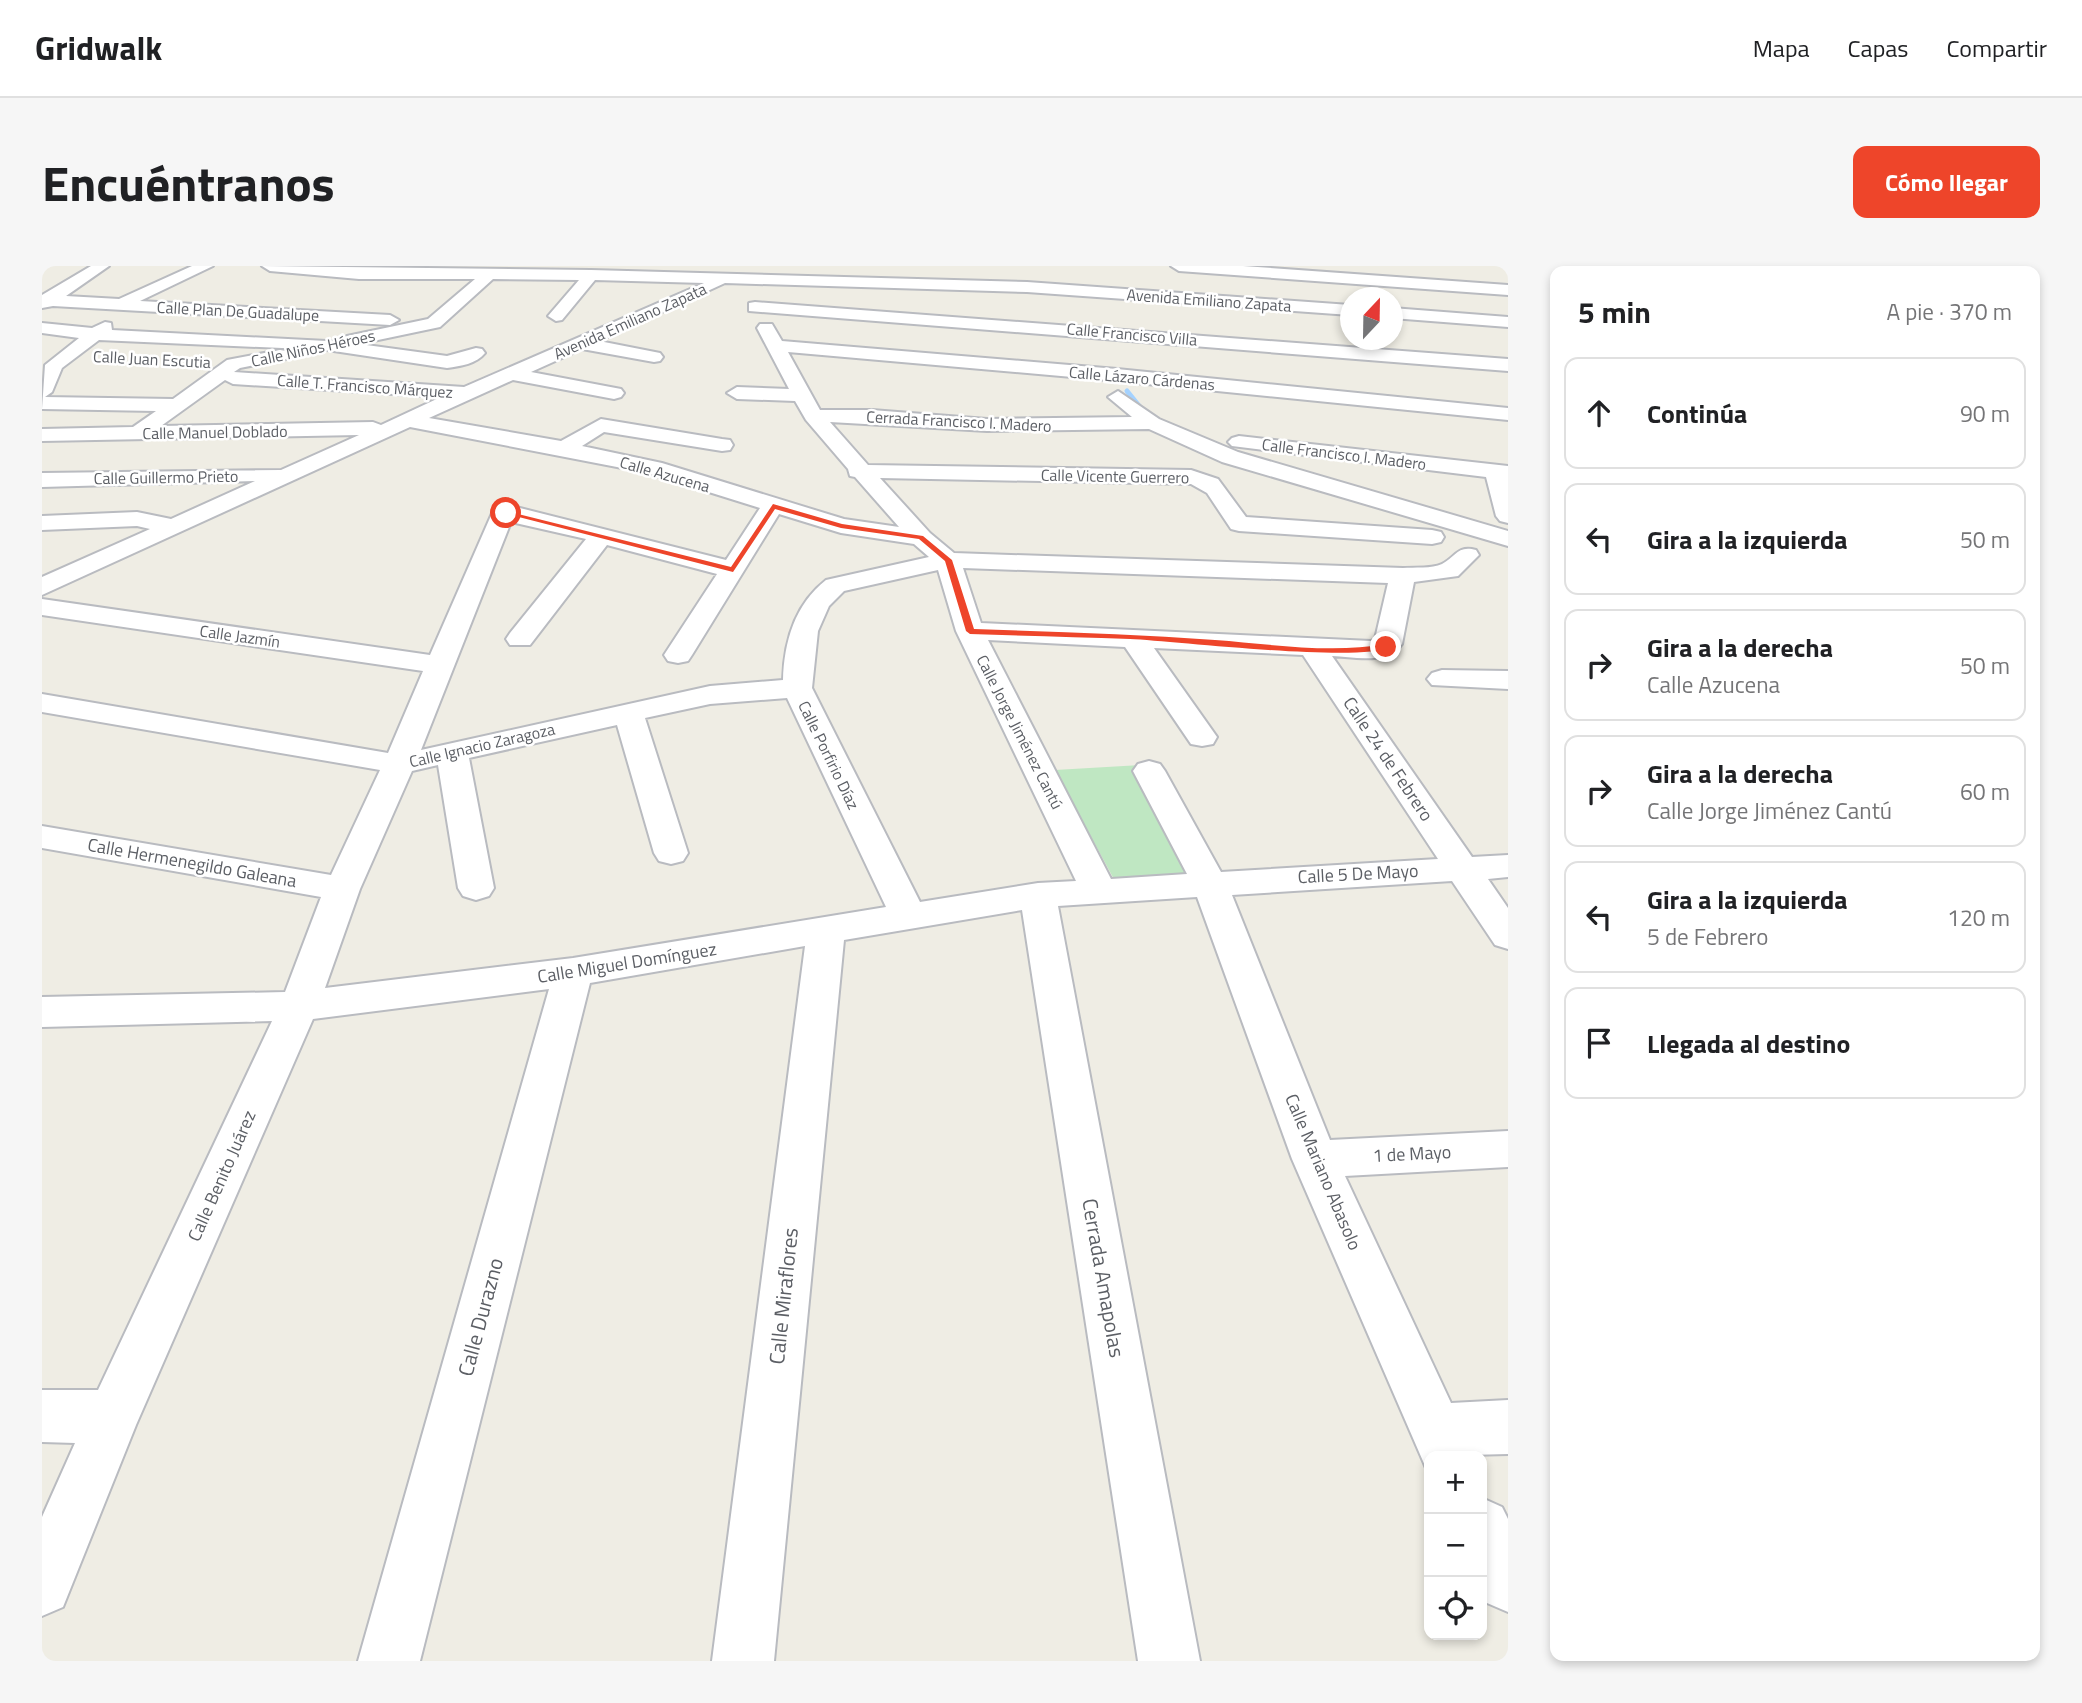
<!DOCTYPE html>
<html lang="es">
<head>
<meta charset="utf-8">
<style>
	:root { --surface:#fff; --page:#f6f6f6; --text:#202124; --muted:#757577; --line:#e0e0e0; --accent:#ee452a }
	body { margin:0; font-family:"Titillium Web",sans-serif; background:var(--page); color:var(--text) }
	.controls { position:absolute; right:21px; bottom:21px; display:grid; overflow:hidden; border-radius:14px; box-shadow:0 4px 10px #0003 }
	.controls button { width:63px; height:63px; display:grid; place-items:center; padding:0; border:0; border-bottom:2px solid var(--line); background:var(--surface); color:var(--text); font:35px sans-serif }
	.compass { position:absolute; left:1298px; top:21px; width:63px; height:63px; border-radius:50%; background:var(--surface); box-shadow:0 4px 10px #0003; rotate:22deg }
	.stop { position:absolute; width:21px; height:21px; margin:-16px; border:5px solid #ee452a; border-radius:50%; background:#fff }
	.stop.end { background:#ee452a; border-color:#fff; box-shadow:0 2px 7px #0008 }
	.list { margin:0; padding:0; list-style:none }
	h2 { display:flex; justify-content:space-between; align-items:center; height:91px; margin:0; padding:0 28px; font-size:30px }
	h2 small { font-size:23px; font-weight:400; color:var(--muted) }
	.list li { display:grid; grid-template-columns:46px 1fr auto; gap:21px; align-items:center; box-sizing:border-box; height:112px; margin:0 14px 14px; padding:0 14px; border:2px solid var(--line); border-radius:14px }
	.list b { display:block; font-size:26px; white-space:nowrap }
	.list p { margin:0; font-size:23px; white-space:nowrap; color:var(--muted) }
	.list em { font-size:23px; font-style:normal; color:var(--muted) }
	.icon { flex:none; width:38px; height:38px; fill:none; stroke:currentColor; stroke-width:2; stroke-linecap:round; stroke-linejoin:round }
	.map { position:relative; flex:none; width:1466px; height:1395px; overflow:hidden; border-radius:14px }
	header { display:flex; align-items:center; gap:42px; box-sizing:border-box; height:98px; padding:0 35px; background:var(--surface); border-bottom:2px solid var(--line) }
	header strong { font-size:33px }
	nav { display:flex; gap:38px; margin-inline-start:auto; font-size:24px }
	.intro { display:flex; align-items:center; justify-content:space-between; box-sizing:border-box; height:168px; padding:0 42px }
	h1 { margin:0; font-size:49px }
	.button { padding:18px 32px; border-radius:14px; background:var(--accent); color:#fff; font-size:24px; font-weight:700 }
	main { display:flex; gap:42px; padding:0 42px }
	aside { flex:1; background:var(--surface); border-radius:14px; box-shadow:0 4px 10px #0003 }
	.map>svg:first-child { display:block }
	.green { fill:#bfe7c2 }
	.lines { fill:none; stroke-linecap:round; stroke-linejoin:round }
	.stream { stroke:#a4d2ff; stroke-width:5 }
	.minor-casing { stroke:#b9bbc0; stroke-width:4 }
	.minor { fill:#fff; fill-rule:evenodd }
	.route { fill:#ee452a }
	.labels { text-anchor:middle; stroke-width:5; stroke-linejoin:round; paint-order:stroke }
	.far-street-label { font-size:16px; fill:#5c5f65; stroke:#fff }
	.street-label { font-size:18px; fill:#5c5f65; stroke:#fff }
	.near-street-label { font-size:21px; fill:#5c5f65; stroke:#fff }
</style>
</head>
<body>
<header>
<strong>Gridwalk</strong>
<nav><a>Mapa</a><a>Capas</a><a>Compartir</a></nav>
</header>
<div class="intro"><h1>Encuéntranos</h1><a class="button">Cómo llegar</a></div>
<main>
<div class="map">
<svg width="1466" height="1395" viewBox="0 0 1466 1395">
	<rect width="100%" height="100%" fill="#efede4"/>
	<path class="green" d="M1099 499 1149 609 1074 617 1013 504Z"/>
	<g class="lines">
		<path class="stream" d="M1085 125 1102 146"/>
		<defs>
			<g id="minor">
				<path d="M49 0H67L24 30 77 33 150 0H171L98 35 348 49 357 54 348 59 11 40 0 42V29Z"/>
				<path d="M220 0 549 4 985 16 1308 39V49L985 26 683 17 557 75 618 87 621 91 618 95 612 96 540 83 489 106 579 123 582 127 579 131 572 133 471 114 387 152 519 175 559 153 680 173 688 174 691 179 688 184 680 185 562 166 540 180 620 197 802 253 857 261 813 211 808 210 806 203 764 154 753 135 695 133 685 127 695 121 747 123 715 62 718 58H730L740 75 1075 103 1466 142V154L1075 115 746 86 778 144H830L945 153 1090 151 1066 131 1076 125 1117 153 1196 186 1466 265V280L1180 196 1107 163 945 165 788 156 826 199 1149 204 1176 213 1204 251 1390 264 1399 266 1402 271 1399 276 1390 278 1197 265 1189 263 1165 227 1149 218 838 212 888 267 912 287 1361 302C1372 301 1390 303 1400 298 1414 291 1415 279 1434 284L1437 289 1416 310 1372 316 1360 378C1345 399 1312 391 1290 390L1430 591 1466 589V611L1446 613 1466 642V683L1453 679 1410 615 1190 629 1288 874 1466 865V901L1303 910 1409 1137 1466 1134V1188L1387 1190V1209L1250 893 1155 631 1016 640 1158 1395H1096L980 644 802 674 732 1395H670L763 680 548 717 378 1395H316L507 723 271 753 94 1159 21 1341 0 1350V1251L33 1177 0 1176V1124H56L230 755 0 761V731L243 726 279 631 0 582V560L289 609 338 504 0 446V428L346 487 381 405 0 349V333L388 389 451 245 474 241 684 294 718 242 606 207 368 161 0 329V311L108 263 95 260 0 264V250L95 246 129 253 213 215 0 221V207L239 204 317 169 0 175V163L91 161 114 145 0 143 3 99 37 72 0 67V57L50 62 63 56 69 57 70 64 304 76 305 70 386 53 433 13H317L228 5ZM451 13 537 14 506 50 514 55 520 54 553 14 662 17 422 121 192 106 198 102 244 93 247 89 244 85 238 84 185 94 131 133 3 131 10 126 20 102 57 74 285 84 405 102C419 100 434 98 443 87L440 83 434 82 405 90 317 78 398 61ZM183 114 191 118 399 131 339 159 331 156 119 160ZM737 248 799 267 872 278 887 291 784 314C753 338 742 376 741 414L668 420 379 484 469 256 544 273 468 367 464 373 468 379H488L565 279 675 308 622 389 626 395 636 397 646 395 650 389ZM921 302 1346 317 1333 373 1329 375 939 357ZM896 304 914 365 1034 615 996 617 878 636 770 422 776 365 787 340 802 325ZM946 374 1083 381 1149 478 1160 480 1171 478 1175 471 1112 382 1261 389 1396 593 1179 606 1123 505 1118 498 1107 495 1096 498 1091 505 1145 608 1069 613ZM745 432 844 641 531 692 283 722 318 623 370 505 396 499 416 622 421 630 434 634 447 630 452 622 427 492 575 459 612 587 617 595 629 598 641 595 646 587 603 452 668 438Z"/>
				<path d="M1129 0H1201L1466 19V29L1137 5Z"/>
				<path d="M713 36 1466 93V105L707 45V37Z"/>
				<path d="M1350 42 1466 51V61L1350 52Z"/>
				<path d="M1197 170 1466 200V257L1458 255 1454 250 1444 211 1190 180 1186 176 1190 172Z"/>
				<path d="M1400 404 1466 405V423L1390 419 1385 413 1390 407Z"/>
				<path d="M1440 1232 1460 1241 1466 1253V1346L1445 1337 1440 1325Z"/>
			</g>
		</defs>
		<use href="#minor" class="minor-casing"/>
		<use href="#minor" class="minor"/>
	</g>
	<path class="route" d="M731 238 800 258 881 270 910 294 932 363C1012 366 1092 368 1173 374 1228 378 1289 388 1344 378L1348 381C1319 397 1133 375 1088 373 1035 371 982 370 928 368L924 365 903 295 877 273 799 262 733 243 691 306 461 247 464 245 689 301Z"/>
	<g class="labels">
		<g class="far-street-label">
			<text transform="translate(1167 34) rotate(4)" y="6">Avenida Emiliano Zapata</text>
			<text transform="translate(196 45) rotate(3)" y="6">Calle Plan De Guadalupe</text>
			<text transform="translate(588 55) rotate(-24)" y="6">Avenida Emiliano Zapata</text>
			<text transform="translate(1090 68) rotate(5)" y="6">Calle Francisco Villa</text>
			<text transform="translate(271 82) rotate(-12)" y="6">Calle Niños Héroes</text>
			<text transform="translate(110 93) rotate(3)" y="6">Calle Juan Escutia</text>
			<text transform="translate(1100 112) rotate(5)" y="6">Calle Lázaro Cárdenas</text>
			<text transform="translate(323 120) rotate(4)" y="6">Calle T. Francisco Márquez</text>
			<text transform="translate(917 155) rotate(3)" y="6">Cerrada Francisco I. Madero</text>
			<text transform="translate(173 166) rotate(-1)" y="6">Calle Manuel Doblado</text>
			<text transform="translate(1302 188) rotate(7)" y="6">Calle Francisco I. Madero</text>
			<text transform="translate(623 208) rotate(16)" y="6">Calle Azucena</text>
			<text transform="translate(1073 210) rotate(1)" y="6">Calle Vicente Guerrero</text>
			<text transform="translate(124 211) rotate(-1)" y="6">Calle Guillermo Prieto</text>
			<text transform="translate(198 370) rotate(8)" y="6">Calle Jazmín</text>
			<text transform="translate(978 466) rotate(63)" y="6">Calle Jorge Jiménez Cantú</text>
			<text transform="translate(440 479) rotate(-13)" y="6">Calle Ignacio Zaragoza</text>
			<text transform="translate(787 489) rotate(64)" y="6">Calle Porfirio Díaz</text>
		</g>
		<g class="street-label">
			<text transform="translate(1346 493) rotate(56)" y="6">Calle 24 de Febrero</text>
			<text transform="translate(150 597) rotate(10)" y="6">Calle Hermenegildo Galeana</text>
			<text transform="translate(1316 608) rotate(-3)" y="6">Calle 5 De Mayo</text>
			<text transform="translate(585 697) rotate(-9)" y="6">Calle Miguel Domínguez</text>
			<text transform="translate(1370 888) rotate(-3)" y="6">1 de Mayo</text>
			<text transform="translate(1281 906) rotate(67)" y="6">Calle Mariano Abasolo</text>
			<text transform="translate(180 910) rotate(-66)" y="6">Calle Benito Juárez</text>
		</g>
		<g class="near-street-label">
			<text transform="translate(1061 1012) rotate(80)" y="7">Cerrada Amapolas</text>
			<text transform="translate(742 1030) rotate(-84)" y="7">Calle Miraflores</text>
			<text transform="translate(439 1051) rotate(-75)" y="7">Calle Durazno</text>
		</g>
	</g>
</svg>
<div class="controls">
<button>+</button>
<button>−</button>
<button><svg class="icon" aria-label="locate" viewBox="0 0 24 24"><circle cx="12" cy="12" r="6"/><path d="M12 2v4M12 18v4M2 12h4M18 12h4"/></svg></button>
</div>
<svg class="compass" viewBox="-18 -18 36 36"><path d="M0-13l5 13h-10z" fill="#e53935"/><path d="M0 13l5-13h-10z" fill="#757577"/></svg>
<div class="stop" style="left:464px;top:247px"></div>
<div class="stop end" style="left:1344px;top:381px"></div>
</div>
<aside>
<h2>5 min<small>A pie · 370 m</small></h2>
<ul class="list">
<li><svg class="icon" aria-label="ahead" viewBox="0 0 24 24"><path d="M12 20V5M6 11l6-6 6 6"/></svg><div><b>Continúa</b></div><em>90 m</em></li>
<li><svg class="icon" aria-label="left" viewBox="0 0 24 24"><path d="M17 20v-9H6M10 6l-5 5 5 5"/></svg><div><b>Gira a la izquierda</b></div><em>50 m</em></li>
<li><svg class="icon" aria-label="right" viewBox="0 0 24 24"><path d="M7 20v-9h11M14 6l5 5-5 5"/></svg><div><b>Gira a la derecha</b><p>Calle Azucena</p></div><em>50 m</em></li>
<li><svg class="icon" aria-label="right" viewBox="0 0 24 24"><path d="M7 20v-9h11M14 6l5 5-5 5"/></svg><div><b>Gira a la derecha</b><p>Calle Jorge Jiménez Cantú</p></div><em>60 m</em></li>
<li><svg class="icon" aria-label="left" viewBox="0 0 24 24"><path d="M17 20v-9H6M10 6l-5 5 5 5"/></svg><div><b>Gira a la izquierda</b><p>5 de Febrero</p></div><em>120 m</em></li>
<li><svg class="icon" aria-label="arrive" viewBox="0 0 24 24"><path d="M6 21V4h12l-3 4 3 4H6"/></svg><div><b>Llegada al destino</b></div></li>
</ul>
</aside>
</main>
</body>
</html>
